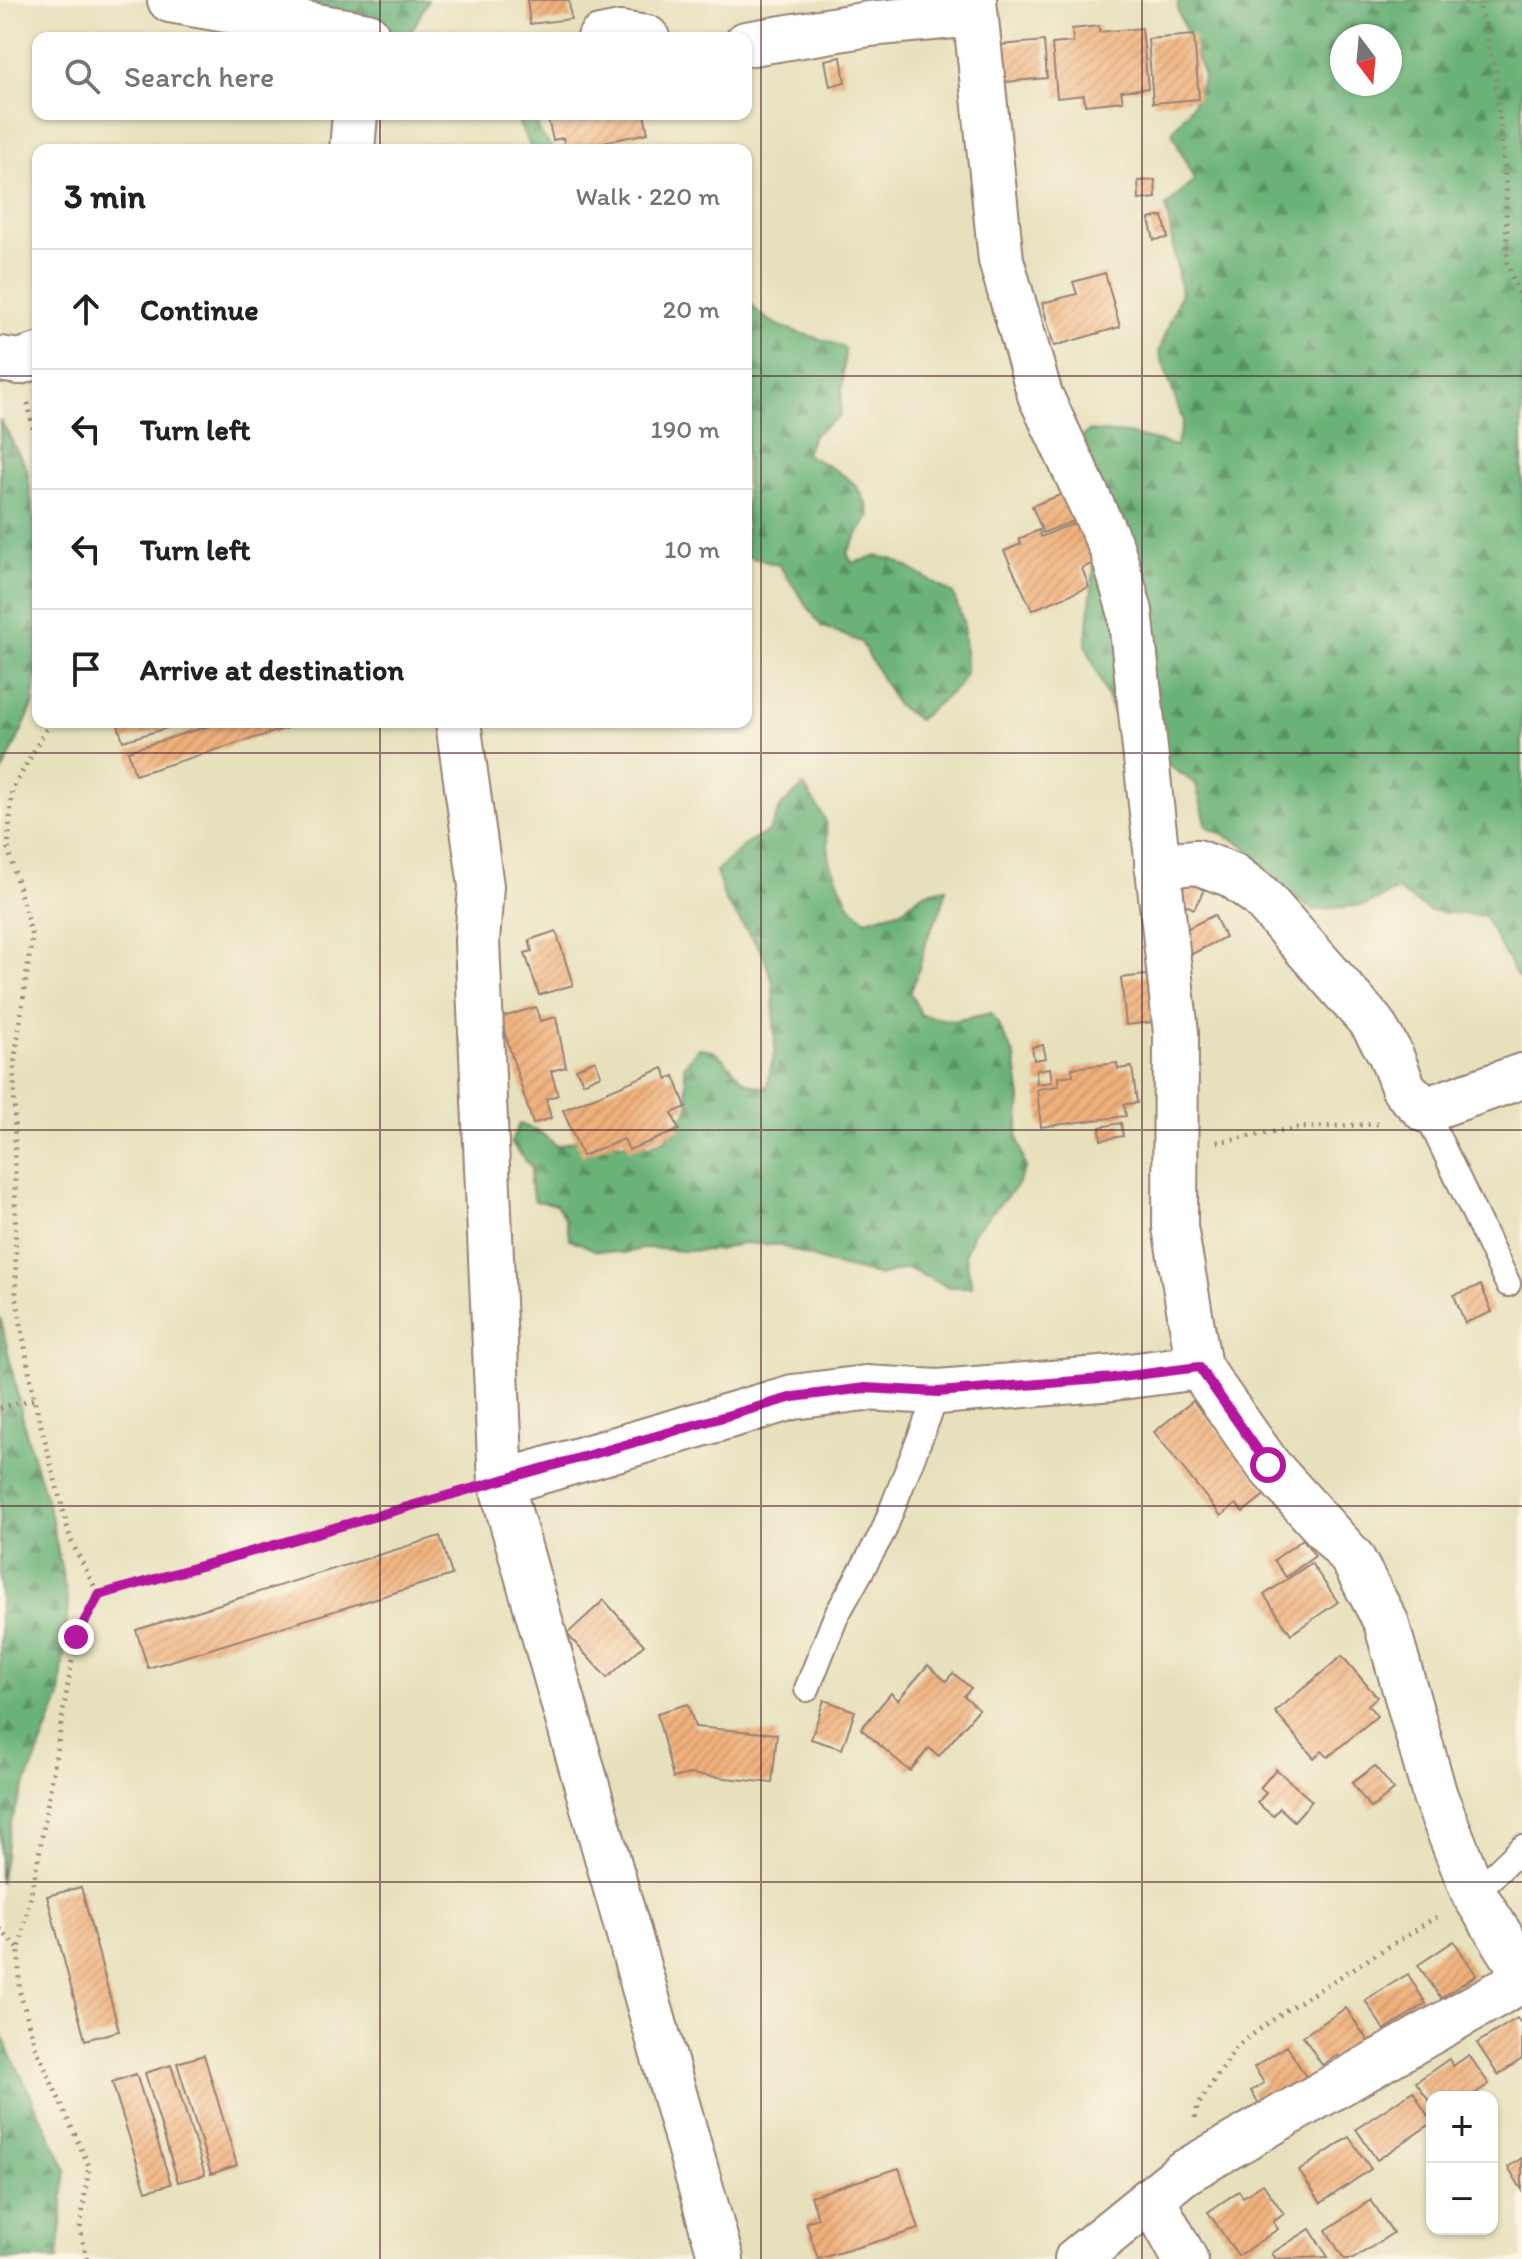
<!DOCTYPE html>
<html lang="en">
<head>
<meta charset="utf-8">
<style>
	:root { --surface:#fff; --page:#f2f2f2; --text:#202124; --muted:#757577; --line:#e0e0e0 }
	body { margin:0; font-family:Itim,sans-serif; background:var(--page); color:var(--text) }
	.controls { position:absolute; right:24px; bottom:24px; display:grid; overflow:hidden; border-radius:16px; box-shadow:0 2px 6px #0004 }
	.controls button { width:72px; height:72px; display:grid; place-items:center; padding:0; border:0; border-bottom:2px solid var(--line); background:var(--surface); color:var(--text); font:40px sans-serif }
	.compass { position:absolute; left:1330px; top:24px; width:72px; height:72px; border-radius:50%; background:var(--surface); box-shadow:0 2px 6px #0004; rotate:164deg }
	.stop { position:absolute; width:24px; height:24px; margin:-18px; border:6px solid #b5179e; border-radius:50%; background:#fff }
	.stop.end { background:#b5179e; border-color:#fff; box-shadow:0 2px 8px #0008 }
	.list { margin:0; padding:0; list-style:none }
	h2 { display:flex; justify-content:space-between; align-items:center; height:104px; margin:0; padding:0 32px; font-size:34px }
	h2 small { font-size:26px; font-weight:400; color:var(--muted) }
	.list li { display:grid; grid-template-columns:52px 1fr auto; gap:24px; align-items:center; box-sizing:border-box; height:120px; padding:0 32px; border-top:2px solid var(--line) }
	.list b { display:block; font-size:30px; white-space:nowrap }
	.list em { font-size:26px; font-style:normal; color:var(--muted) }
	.icon { flex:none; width:44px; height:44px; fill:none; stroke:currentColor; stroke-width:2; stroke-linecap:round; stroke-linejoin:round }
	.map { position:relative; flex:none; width:1522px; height:2259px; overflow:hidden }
	.search { position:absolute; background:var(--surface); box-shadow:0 2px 6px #0004; left:32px; top:32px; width:720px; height:88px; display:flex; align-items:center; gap:20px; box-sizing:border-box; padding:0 28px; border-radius:16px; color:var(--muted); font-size:30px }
	.panel { position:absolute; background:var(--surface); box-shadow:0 2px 6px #0004; left:32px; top:144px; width:720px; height:584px; border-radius:16px }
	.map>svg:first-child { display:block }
	.forest { fill:url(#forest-firs); stroke:#5a6852; stroke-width:2; fill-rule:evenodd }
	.building { fill:url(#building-hatch) }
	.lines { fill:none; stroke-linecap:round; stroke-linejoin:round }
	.lane-casing { stroke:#988074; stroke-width:28 }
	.street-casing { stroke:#988074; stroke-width:48 }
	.path { stroke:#988074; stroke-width:5; stroke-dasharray:2 6; stroke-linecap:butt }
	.lane { stroke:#fff; stroke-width:24 }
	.street { stroke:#fff; stroke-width:44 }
	.route { stroke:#b5179e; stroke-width:10 }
	.grid { fill:none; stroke:#4a1f2b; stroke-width:2; stroke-opacity:0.55 }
</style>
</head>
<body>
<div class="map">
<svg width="1522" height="2259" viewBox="0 0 1522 2259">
	<defs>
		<pattern id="forest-firs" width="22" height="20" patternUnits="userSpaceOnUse" patternTransform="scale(2)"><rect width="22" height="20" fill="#6ab278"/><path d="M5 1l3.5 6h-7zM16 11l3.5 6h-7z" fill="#599063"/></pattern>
		<pattern id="building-hatch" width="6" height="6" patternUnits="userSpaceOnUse" patternTransform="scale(2)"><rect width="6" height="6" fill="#efb07c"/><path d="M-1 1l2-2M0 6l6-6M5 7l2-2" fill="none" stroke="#ce976b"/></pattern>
	</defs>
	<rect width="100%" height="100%" fill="#fcf5e5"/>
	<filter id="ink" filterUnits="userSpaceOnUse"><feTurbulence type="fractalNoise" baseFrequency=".0125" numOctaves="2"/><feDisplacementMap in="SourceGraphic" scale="16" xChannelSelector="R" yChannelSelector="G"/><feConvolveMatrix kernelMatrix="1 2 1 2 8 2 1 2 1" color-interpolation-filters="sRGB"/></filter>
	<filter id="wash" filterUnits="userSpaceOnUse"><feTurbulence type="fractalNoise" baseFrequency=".006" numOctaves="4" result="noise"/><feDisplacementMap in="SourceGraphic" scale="32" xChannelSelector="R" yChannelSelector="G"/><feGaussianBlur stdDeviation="1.8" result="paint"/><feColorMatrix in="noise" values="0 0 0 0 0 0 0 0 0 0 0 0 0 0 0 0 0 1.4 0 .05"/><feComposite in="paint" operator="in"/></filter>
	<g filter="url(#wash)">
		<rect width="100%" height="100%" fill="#e6e0bc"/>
		<g class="forest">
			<path d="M177 0H428L408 38H302Z"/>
			<path d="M1179 0H1522V977H1517L1484 916 1429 911 1397 890 1366 905 1313 910 1285 890 1244 845 1207 827 1196 784 1158 758 1113 712 1086 645 1094 565 1076 444 1088 431 1128 434 1176 446 1183 421 1159 352 1181 292 1166 207 1194 180 1172 132 1193 104 1204 76 1177 9ZM1342 36H1390V84H1342Z"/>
			<path d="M514 114H533L541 134 554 150H532Z"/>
			<path d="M746 297C767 333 812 332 845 348L840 416 813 435 806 454C838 472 860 477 870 515L847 553 852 563 878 556 895 560 953 594 963 621 966 670 960 685 918 720 897 705 861 642 821 626 779 565 746 556Z"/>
			<path d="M0 419 27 469 38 552V661L33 706 0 777Z"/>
			<path d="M804 786 825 819 830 862 848 903 866 920 902 910 924 893 946 888C944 912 932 921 926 942 921 960 919 974 910 992L921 1015 953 1021 992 1013 1015 1057 1021 1099 1017 1136 1026 1168 1015 1188 974 1231 965 1254 972 1287H948L907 1268 880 1276 831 1264 779 1245 742 1243 718 1250 682 1251 648 1248 624 1253 595 1250 570 1239 565 1219 556 1204 535 1201 530 1183 532 1168 511 1143 519 1124 537 1130 557 1146 576 1140 649 1146 666 1139 689 1108 684 1066 698 1048C722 1049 726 1064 742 1079 748 1084 759 1086 766 1088L775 1051 773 983 762 952 725 900 716 871 748 842 768 832 782 805Z"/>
			<path d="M0 1316 26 1433 51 1516 68 1604 60 1697 11 1822 0 1883Z"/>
			<path d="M0 2032 66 2168 58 2259H0Z"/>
		</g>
		<g id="blocks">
			<g class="building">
				<path d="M527 0H569L571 19 530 24Z"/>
				<path d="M1099 26V32L1142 28 1148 88 1121 91 1123 101 1085 105 1084 95 1057 98 1052 44 1073 42 1072 29Z"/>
				<path d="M1194 35 1199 99 1153 103 1148 39Z"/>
				<path d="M1044 41 1047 78 1005 82 1001 45Z"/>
				<path d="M841 57 845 82 830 86 825 60Z"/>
				<path d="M541 114H644L648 133 566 150 563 138 553 140 548 119 543 121Z"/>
				<path d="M1155 180 1156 198 1139 200 1138 181Z"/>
				<path d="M1163 216 1168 238 1154 240 1149 219Z"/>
				<path d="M1105 273 1120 327 1054 346 1042 303 1077 294 1073 282Z"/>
				<path d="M1065 493 1076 520 1043 533 1032 506Z"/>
				<path d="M1077 522 1094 563 1082 568 1089 587 1032 610 1004 551 1021 544 1019 539 1039 530 1041 537Z"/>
				<path d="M117 722H184V723L123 741Z"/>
				<path d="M221 722 303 723 135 775 128 751Z"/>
				<path d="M1180 878 1204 890 1194 909 1171 897Z"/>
				<path d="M1214 915 1225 937 1192 954 1180 932Z"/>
				<path d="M556 931 573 985 539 995 525 953 532 951 529 940Z"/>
				<path d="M1155 974 1161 1021 1126 1025 1121 978Z"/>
				<path d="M536 1007 540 1021 556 1017 566 1067 551 1071 558 1095 546 1099 551 1118 533 1124 500 1018Z"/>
				<path d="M1043 1045 1046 1058 1034 1060 1032 1047Z"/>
				<path d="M595 1060 601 1075 583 1083 576 1069Z"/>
				<path d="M1117 1063 1118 1069 1132 1067 1137 1103 1124 1104 1126 1116 1041 1127 1037 1089 1059 1086 1058 1077 1073 1075 1072 1068Z"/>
				<path d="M663 1068 668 1079 674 1076 686 1107 672 1113 679 1130 629 1150 624 1139 582 1156 563 1110Z"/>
				<path d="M1050 1068 1052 1082 1037 1084 1036 1070Z"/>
				<path d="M1121 1123 1123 1136 1101 1140 1100 1127Z"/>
				<path d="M1481 1285 1492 1312 1465 1323 1454 1295Z"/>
				<path d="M1193 1401 1268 1492 1243 1512 1236 1504 1221 1516 1154 1432Z"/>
				<path d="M440 1536 452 1575 148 1668 136 1630Z"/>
				<path d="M1303 1539 1315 1556 1286 1577 1274 1560Z"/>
				<path d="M1311 1563 1338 1602 1291 1634 1264 1595Z"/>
				<path d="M604 1600 644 1645 607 1678 567 1634Z"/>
				<path d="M1342 1656 1377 1697 1368 1705 1377 1716 1328 1757 1322 1751 1314 1758 1275 1712Z"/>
				<path d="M928 1665 946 1681 953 1673 971 1688 964 1696 979 1709 939 1756 929 1748 910 1771 861 1729 891 1693 898 1700Z"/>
				<path d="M824 1700 855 1711 842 1749 811 1739Z"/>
				<path d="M688 1704 695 1727 777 1734 772 1783 689 1774 673 1778 657 1713Z"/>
				<path d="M1375 1766 1394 1790 1371 1808 1352 1783Z"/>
				<path d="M1276 1769 1312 1801 1294 1821 1280 1808 1273 1816 1257 1803 1266 1793 1260 1788Z"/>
				<path d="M81 1887 119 2031 85 2040 47 1896Z"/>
				<path d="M1454 1941 1476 1975 1441 1998 1418 1965Z"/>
				<path d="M1408 1974 1426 2004 1384 2030 1365 2000Z"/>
				<path d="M1346 2008 1370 2044 1343 2062 1338 2055 1322 2065 1303 2036Z"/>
				<path d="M1517 2018 1522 2025V2059L1498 2075 1477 2043Z"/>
				<path d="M1287 2046 1311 2085 1264 2113 1251 2091 1264 2083 1254 2067Z"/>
				<path d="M204 2055 237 2165 211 2174 177 2063Z"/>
				<path d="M1469 2055 1489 2084 1470 2097H1432V2105L1416 2082 1449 2059 1453 2066Z"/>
				<path d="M171 2065 205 2175 178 2182 145 2073Z"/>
				<path d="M136 2074 171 2184 146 2191 112 2082Z"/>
				<path d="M1413 2091 1432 2123 1377 2160 1356 2129Z"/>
				<path d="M1349 2137 1371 2169 1321 2203 1299 2171Z"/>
				<path d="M1522 2158V2190L1508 2167Z"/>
				<path d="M899 2168 919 2229 818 2259 806 2222 818 2218 811 2196Z"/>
				<path d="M1263 2184 1284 2214 1273 2222 1278 2229 1238 2256 1208 2212 1239 2191 1243 2197Z"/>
				<path d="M1371 2200 1393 2233 1353 2259H1344L1326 2230Z"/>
				<path d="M1310 2229 1328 2257 1276 2259 1272 2253Z"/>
			</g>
		</g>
	</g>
	<g filter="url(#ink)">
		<use href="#blocks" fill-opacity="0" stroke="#988074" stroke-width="2"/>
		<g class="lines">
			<defs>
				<g id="lane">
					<path d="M1425 1110 1508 1284"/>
					<path d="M807 1689 836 1616 883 1532 938 1392"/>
					<path d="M1474 1894 1522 1848"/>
				</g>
				<g id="street">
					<path d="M170 0 367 35 366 38"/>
					<path d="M974 0 1001 260 1040 395 1112 549 1130 611 1176 1033 1175 1227 1199 1367 1268 1465 1352 1558 1386 1622 1435 1796 1474 1894 1522 1970"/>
					<path d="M600 38 620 34 647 38"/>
					<path d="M746 44 869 24 974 14"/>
					<path d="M352 150 355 114"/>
					<path d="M0 359 19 362 38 356"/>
					<path d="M458 722 481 886 477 941 501 1483 721 2259"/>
					<path d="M1157 865 1197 862 1232 875 1260 896 1372 1023 1390 1053 1404 1089 1425 1110 1522 1076"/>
					<path d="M501 1483 793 1397 865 1388 938 1392 1113 1378 1199 1367"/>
					<path d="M1152 2199 1185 2259"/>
					<path d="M1077 2259 1183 2173 1522 1980"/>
				</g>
			</defs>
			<use href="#lane" class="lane-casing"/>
			<use href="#street" class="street-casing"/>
			<g class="path">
				<path d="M1478 0 1495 71 1506 184 1507 262 1522 305"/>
				<path d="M28 403 38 453"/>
				<path d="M50 722 12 790 8 848 32 937 14 1064 16 1295 34 1399 71 1541 99 1595"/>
				<path d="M587 722 602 723"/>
				<path d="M1217 1142 1297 1128 1378 1124"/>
				<path d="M0 1408 34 1399"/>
				<path d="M0 1929 19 1949"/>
				<path d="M1195 2118 1198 2105 1238 2045 1288 2009 1440 1915"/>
				<path d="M87 2259 80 2229 89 2166 35 2046 19 1989V1950L38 1860 76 1637 99 1595 461 1494"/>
			</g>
			<use href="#lane" class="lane"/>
			<use href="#street" class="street"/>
		</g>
	</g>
	<g class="lines" filter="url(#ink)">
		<path class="route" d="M76 1637 99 1595 793 1397 865 1388 938 1392 1113 1378 1199 1367 1268 1465"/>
	</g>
	<path class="grid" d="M380 0V38M761 0V2259M1142 0V2259M380 114V150M0 376H38M746 376H1522M380 722V2259M0 753H1522M0 1130H1522M0 1506H1522M0 1882H1522"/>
</svg>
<div class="controls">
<button>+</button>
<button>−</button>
</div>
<svg class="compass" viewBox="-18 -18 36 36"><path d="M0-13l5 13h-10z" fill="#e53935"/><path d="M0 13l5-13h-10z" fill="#757577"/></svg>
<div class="stop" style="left:1268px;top:1465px"></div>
<div class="stop end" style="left:76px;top:1637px"></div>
<div class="search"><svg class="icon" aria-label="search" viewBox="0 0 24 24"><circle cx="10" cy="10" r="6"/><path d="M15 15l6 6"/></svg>Search here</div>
<section class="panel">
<h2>3 min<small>Walk · 220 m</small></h2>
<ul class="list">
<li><svg class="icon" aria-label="ahead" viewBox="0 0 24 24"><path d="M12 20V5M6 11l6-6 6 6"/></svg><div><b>Continue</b></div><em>20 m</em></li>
<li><svg class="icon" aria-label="left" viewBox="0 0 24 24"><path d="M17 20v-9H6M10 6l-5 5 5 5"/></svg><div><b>Turn left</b></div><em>190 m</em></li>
<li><svg class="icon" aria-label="left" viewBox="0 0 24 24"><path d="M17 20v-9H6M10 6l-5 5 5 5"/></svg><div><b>Turn left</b></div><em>10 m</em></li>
<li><svg class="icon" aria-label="arrive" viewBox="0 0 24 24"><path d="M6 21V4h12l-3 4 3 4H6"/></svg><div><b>Arrive at destination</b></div></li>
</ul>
</section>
</div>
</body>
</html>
